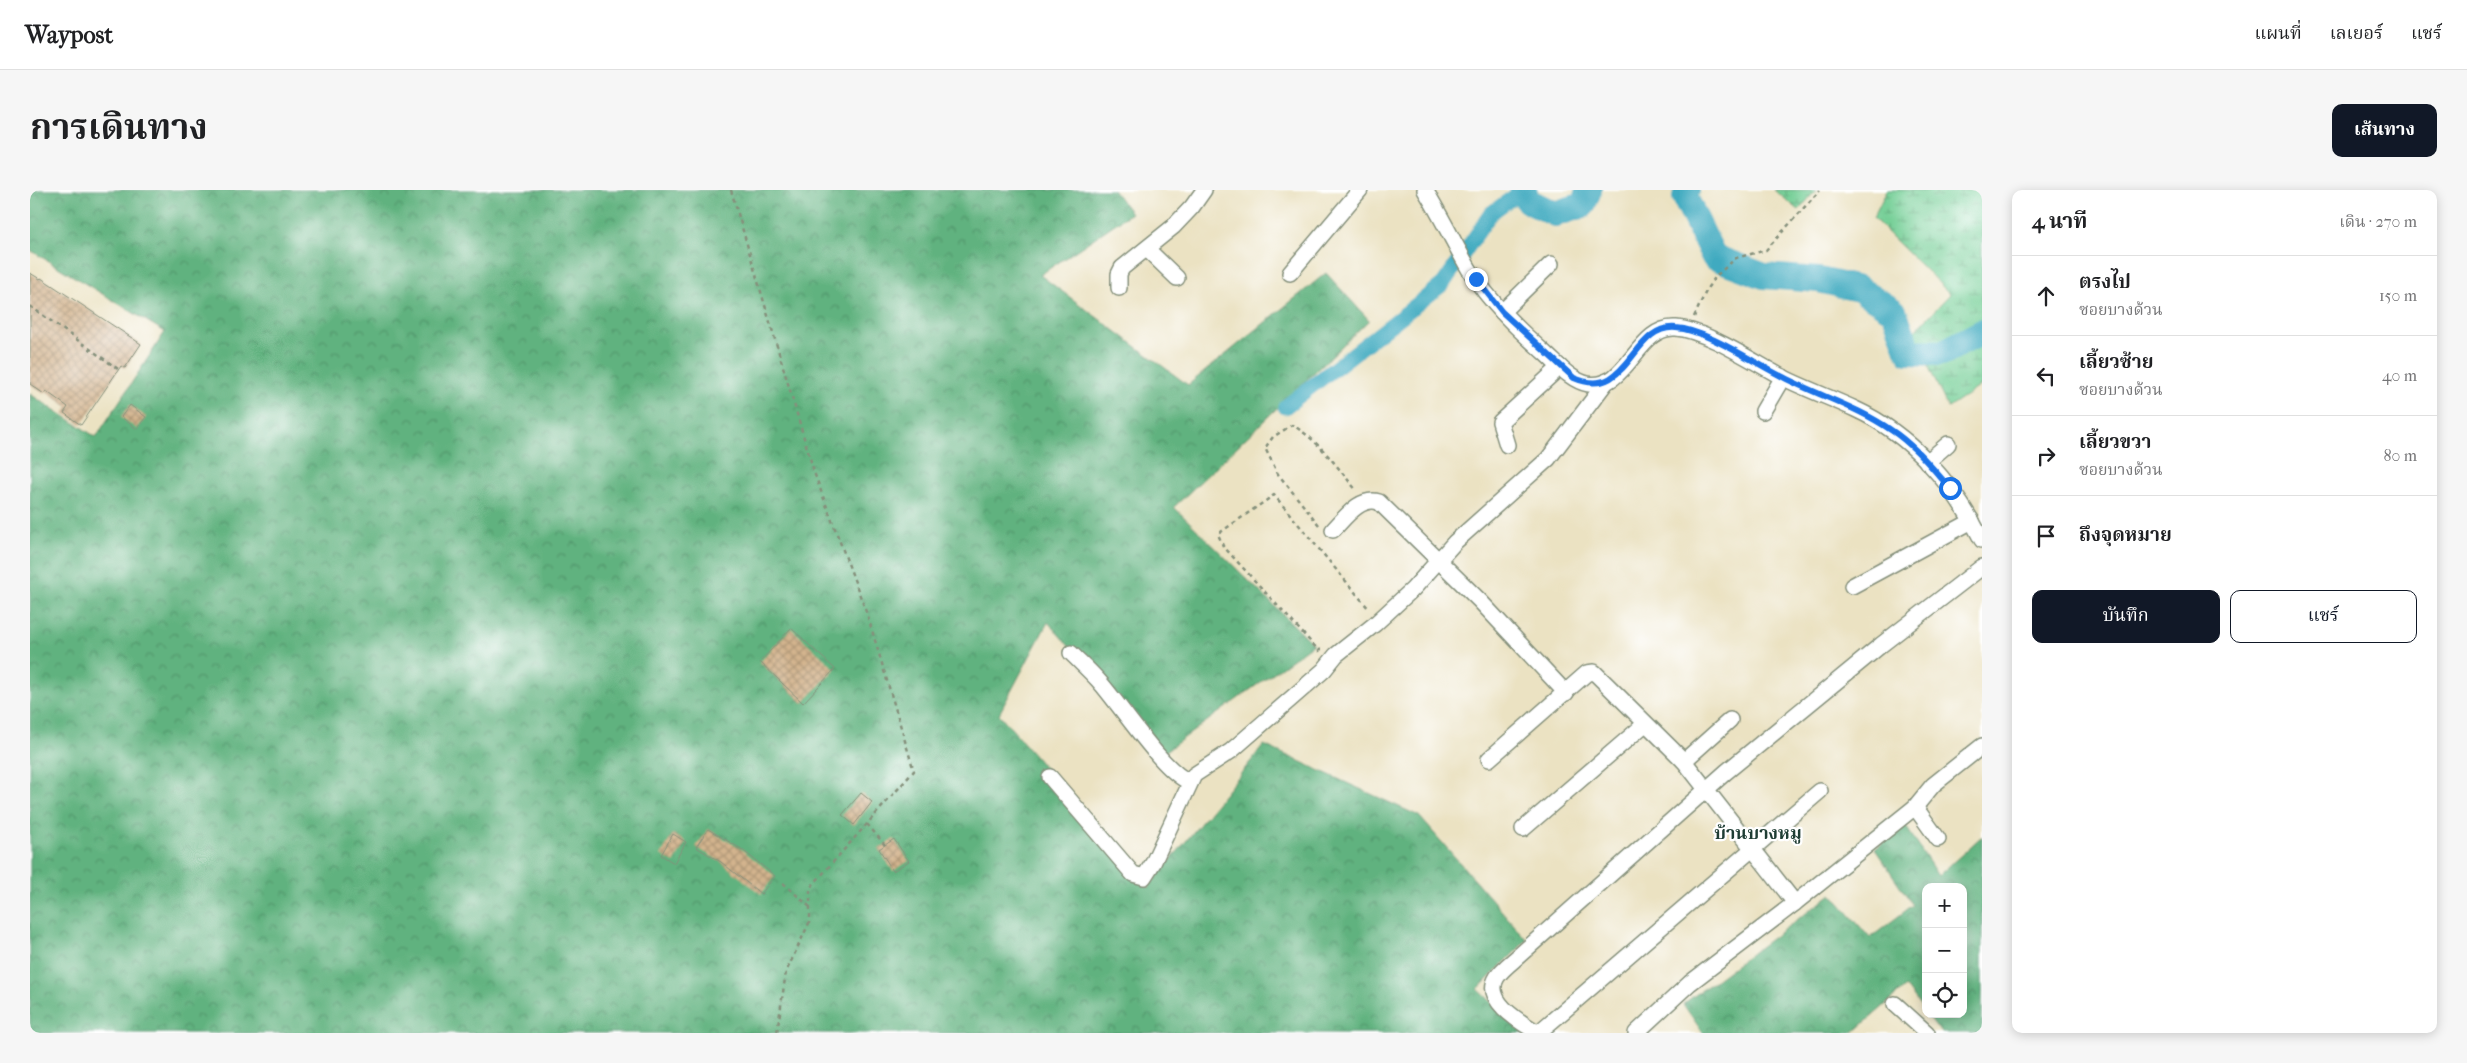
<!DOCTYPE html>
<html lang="th">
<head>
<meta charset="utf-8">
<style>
	:root { --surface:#fff; --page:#f6f6f6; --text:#202124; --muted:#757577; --line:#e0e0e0; --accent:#111827 }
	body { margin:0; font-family:"IM FELL French Canon","Noto Serif Thai",serif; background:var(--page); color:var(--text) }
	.controls { position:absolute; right:15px; bottom:15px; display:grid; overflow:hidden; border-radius:10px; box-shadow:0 2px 12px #0003 }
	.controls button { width:45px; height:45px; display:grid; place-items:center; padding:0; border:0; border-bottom:1px solid var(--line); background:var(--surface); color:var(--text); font:25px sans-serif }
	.stop { position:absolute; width:15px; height:15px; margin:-11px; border:4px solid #1a73e8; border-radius:50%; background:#fff }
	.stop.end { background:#1a73e8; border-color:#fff; box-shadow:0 1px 5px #0008 }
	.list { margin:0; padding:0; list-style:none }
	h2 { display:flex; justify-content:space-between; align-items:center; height:65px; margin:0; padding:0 20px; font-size:21px }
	h2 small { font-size:16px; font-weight:400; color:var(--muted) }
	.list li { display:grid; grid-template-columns:32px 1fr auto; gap:15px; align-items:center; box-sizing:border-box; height:80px; padding:0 20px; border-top:1px solid var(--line) }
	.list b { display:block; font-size:19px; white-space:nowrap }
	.list p { margin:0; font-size:16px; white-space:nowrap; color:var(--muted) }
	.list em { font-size:16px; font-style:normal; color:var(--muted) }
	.actions { display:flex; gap:10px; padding:15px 20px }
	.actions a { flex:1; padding:11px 0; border:1px solid var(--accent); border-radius:10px; text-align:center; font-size:18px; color:var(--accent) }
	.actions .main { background:var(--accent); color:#fff }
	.icon { flex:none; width:28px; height:28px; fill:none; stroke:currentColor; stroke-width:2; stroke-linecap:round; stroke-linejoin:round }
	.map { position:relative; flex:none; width:1952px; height:843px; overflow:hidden; border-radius:10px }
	header { display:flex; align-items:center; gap:30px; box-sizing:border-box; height:70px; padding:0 25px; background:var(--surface); border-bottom:1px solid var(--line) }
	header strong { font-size:24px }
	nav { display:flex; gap:28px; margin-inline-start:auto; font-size:18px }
	.intro { display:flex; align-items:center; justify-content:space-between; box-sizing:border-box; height:120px; padding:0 30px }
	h1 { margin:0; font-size:35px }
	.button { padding:12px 22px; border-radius:10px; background:var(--accent); color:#fff; font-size:18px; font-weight:700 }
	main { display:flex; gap:30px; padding:0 30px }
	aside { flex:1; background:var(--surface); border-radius:10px; box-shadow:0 2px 12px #0003 }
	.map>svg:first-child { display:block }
	.forest { fill:url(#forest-crowns); stroke:#40785a }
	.wetland { fill:url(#wetland-marsh); stroke:#4a8665 }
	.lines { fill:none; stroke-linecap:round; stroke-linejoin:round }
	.canal { stroke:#40aac0; stroke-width:15 }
	.river { stroke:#40aac0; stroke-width:26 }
	.building { fill:url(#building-cross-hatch) }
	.minor-casing { stroke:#85907b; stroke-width:18 }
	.path { stroke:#85907b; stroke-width:2.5; stroke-dasharray:4 4; stroke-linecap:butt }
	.minor { stroke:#fff; stroke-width:15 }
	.route { stroke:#1a73e8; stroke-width:6 }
	.labels { text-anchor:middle; stroke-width:4.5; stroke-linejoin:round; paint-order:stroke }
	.quarter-label { font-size:18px; font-weight:bold; fill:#1f3d34; stroke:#fff }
</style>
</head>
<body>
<header>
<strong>Waypost</strong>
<nav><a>แผนที่</a><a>เลเยอร์</a><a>แชร์</a></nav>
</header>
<div class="intro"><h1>การเดินทาง</h1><a class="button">เส้นทาง</a></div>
<main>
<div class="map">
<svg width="1952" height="843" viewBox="0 0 1952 843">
	<defs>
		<pattern id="forest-crowns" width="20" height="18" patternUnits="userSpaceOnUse" patternTransform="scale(1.25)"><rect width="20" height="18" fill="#60b27f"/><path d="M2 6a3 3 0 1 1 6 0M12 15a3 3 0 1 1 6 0" fill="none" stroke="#4f9269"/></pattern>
		<pattern id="wetland-marsh" width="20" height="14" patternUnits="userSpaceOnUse" patternTransform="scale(1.25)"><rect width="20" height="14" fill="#75cf96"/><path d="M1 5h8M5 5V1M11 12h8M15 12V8" fill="none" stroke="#5fa97b"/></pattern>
		<pattern id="building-cross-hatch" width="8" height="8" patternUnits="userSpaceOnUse" patternTransform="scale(1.25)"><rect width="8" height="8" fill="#d3b48e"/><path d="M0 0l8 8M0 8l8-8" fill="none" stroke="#ab9475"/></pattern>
	</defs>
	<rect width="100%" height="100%" fill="#fff"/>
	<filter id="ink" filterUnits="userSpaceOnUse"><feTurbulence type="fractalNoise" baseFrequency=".02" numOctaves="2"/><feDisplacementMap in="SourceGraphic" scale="10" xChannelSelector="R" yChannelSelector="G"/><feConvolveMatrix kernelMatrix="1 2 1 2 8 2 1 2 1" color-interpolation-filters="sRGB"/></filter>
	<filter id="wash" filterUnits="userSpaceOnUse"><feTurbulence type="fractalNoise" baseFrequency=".0096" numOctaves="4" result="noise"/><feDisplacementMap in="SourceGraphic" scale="20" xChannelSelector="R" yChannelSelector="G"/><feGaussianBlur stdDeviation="1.12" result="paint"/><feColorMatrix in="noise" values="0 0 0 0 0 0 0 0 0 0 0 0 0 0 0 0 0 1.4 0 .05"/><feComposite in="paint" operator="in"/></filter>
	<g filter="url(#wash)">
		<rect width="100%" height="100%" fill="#ebe2c2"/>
		<g class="forest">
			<path d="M0 0H1083L1101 23 1010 85 1158 195 1296 83 1339 130 1144 317 1283 454 1132 564 1018 432 969 524 1118 698 1234 555 1389 626 1497 750 1448 799 1494 843H0V204L66 247 135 142 0 60Z"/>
			<path d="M1875 635 1908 686 1952 646V843H1911L1897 824H1933V697H1896V823L1876 797 1823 843H1673L1653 814 1802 704 1840 748 1883 715 1845 659Z"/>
		</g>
		<g class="wetland">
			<path d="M1744 0H1786L1769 20Z"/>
			<path d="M1857 0H1952V195L1918 218 1883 143 1920 104 1843 28Z"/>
		</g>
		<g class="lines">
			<path class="canal" d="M1255 217 1413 94 1461 23 1493 0"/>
			<g class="river">
				<path d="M1493 0 1498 11 1525 24 1553 15 1559 0"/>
				<path d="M1657 0 1655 7 1684 67 1734 86 1789 90 1829 99 1864 121 1879 162 1912 163 1952 142"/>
			</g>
		</g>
		<g id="blocks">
			<g class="building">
				<path d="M0 83 10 89 11 88 111 154 95 178 91 176 51 235 34 223 38 217 16 201 14 204 0 194Z"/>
				<path d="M100 215 116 227 107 239 91 227Z"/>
				<path d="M761 438 805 479 773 513 730 472Z"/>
				<path d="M831 603 842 612 824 635 812 625Z"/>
				<path d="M678 639 711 659 745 686 731 704 691 672 666 657Z"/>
				<path d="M643 644 656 652 644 673 631 665Z"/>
				<path d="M864 649 879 671 863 681 849 659Z"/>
			</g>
		</g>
	</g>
	<g filter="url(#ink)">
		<use href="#blocks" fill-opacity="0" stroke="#85907b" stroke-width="1"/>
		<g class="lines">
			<defs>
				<g id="minor">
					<path d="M1395 0C1411 26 1424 53 1439 79 1460 113 1489 140 1518 166 1529 176 1542 191 1558 194 1598 201 1607 135 1646 138 1676 140 1725 173 1752 187 1776 199 1801 208 1825 219 1882 245 1924 295 1952 350"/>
					<path d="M1118 60 1147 88"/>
					<path d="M1260 83 1330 0"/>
					<path d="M1089 98V84L1092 78 1143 37 1162 17 1174 0"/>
					<path d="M1472 122 1521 74"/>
					<path d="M1733 221 1753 187"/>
					<path d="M1477 255 1470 232 1530 177"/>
					<path d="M1897 272 1918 254"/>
					<path d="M1303 340C1315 328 1330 306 1349 312L1450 411 1536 503"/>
					<path d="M1822 396 1942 331"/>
					<path d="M1041 463C1050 472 1060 481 1068 490 1090 514 1133 582 1160 592"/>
					<path d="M1459 569 1557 483 1564 482 1654 571 1765 713"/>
					<path d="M1654 571 1700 530"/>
					<path d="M1020 587 1103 684 1114 687 1123 673 1164 585 1201 561 1294 480 1306 465 1345 434 1383 399 1425 352 1518 269 1577 191"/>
					<path d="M1885 617 1908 649"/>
					<path d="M1493 639 1615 534"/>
					<path d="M1865 814 1897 843"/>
					<path d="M1508 843C1492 833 1452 811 1467 787 1471 781 1478 775 1484 770L1696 582 1851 455 1952 377"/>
					<path d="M1508 843 1790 601"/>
					<path d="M1606 843 1660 793 1765 713 1885 617 1903 595 1952 556"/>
				</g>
			</defs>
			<use href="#minor" class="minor-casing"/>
			<g class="path">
				<path d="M701 0 785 285 838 427 884 581 780 698V731L756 782 747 843"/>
				<path d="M0 116 88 179"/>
				<path d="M1664 127 1678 97 1687 85 1706 68 1736 60 1790 0"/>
				<path d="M1289 335 1248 284 1235 258 1243 247 1262 235C1289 250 1307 277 1327 301"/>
				<path d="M1291 459 1289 461 1193 356 1188 344 1244 305 1339 419"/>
				<path d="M837 634 855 655"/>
				<path d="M753 693 780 717"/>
			</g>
			<use href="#minor" class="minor"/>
		</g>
	</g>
	<g class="lines" filter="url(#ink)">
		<path class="route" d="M1446 89 1472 122 1544 188C1600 212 1601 134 1646 138 1677 140 1724 173 1753 187 1789 206 1828 217 1861 240 1884 255 1902 278 1920 298"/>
	</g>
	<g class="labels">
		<g class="quarter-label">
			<text x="1728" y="649">บ้านบางหมู</text>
		</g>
	</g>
</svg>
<div class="controls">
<button>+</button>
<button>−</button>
<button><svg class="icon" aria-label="locate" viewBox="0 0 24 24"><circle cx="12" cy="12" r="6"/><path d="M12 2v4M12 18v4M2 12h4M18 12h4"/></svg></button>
</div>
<div class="stop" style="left:1920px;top:298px"></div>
<div class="stop end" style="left:1446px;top:89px"></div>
</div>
<aside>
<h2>4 นาที<small>เดิน · 270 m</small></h2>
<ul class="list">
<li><svg class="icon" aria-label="ahead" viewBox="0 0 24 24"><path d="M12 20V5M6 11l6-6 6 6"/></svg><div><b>ตรงไป</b><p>ซอยบางด้วน</p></div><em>150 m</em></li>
<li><svg class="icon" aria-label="left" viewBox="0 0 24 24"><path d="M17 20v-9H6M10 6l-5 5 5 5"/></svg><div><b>เลี้ยวซ้าย</b><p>ซอยบางด้วน</p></div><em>40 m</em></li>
<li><svg class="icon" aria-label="right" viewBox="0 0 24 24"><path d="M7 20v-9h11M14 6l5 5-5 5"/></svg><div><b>เลี้ยวขวา</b><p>ซอยบางด้วน</p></div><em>80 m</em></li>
<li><svg class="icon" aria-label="arrive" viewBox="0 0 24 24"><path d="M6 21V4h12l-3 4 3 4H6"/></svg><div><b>ถึงจุดหมาย</b></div></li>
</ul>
<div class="actions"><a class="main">บันทึก</a><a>แชร์</a></div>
</aside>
</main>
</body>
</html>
